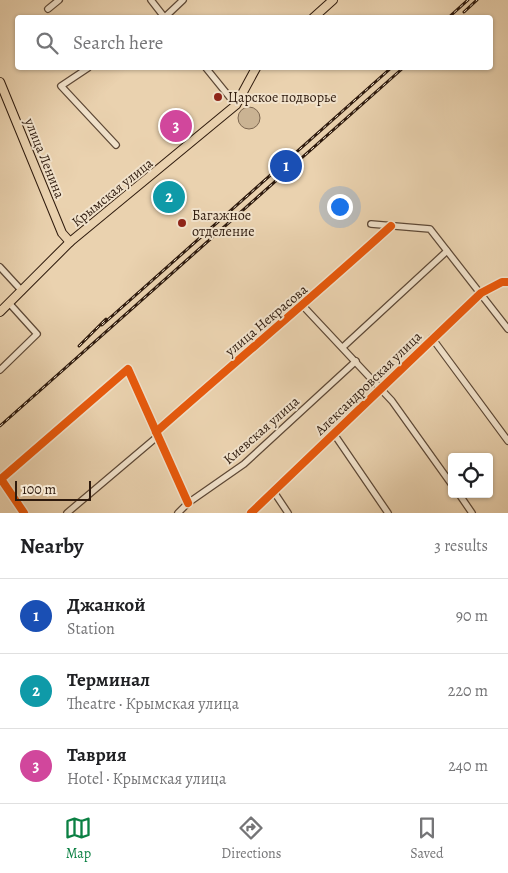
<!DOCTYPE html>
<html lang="en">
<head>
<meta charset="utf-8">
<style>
	:root { --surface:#fff; --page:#f6f6f6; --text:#202124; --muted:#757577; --line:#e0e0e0; --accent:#0b8043 }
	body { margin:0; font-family:Alegreya,serif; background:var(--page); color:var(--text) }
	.controls { position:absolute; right:15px; bottom:15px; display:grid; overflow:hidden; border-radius:5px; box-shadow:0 1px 4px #0004 }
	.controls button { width:45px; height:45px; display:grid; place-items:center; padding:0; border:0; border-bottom:1px solid var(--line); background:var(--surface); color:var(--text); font:25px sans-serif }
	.scale { position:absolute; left:15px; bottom:12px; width:76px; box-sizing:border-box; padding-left:5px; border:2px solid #2e1a0d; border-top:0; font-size:14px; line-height:18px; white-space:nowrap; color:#2e1a0d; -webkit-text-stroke:4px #f1e2cb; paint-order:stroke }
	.you { position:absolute; left:339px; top:206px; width:18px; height:18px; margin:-12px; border:4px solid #fff; border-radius:50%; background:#1a73e8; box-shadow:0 0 0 8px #1a73e833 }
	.badge { display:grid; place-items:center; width:32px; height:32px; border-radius:50%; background:var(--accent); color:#fff; font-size:16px; font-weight:700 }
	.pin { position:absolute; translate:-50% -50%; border:2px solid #fff; box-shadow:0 1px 5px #0006 }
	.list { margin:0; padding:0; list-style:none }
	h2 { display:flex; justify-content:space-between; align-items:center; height:65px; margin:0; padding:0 20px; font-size:21px }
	h2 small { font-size:16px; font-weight:400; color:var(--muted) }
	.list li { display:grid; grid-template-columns:32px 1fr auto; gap:15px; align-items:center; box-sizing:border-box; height:75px; padding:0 20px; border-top:1px solid var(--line) }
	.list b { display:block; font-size:19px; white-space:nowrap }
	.list p { margin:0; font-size:16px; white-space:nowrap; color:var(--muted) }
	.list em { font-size:16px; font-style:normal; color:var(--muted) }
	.icon { flex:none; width:28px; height:28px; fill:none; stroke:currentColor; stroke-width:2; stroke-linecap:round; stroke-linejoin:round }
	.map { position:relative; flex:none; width:508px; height:513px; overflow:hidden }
	.search { position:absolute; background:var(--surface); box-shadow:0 1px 4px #0004; left:15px; right:15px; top:15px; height:55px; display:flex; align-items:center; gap:12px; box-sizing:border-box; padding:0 18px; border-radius:5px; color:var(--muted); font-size:19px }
	.sheet { height:290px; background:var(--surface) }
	nav { display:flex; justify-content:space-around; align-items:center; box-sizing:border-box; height:70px; border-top:1px solid var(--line); background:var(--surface); font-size:14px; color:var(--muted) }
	nav a { display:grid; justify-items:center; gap:2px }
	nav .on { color:var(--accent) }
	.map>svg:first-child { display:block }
	.green { fill:#cab393; stroke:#7c6650 }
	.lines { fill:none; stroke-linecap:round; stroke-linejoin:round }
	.minor-casing { stroke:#5d4836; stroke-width:8 }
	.major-casing { stroke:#2e1a0d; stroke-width:10 }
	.minor { stroke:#f1e2cb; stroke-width:5.5 }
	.major { stroke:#ead2af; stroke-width:8 }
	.rail-casing { stroke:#2e1a0d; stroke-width:3 }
	.rail { stroke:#f1e2cb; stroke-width:1; stroke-dasharray:4; stroke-linecap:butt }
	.cycleway-casing { stroke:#f1e2cb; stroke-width:11 }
	.cycleway { stroke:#e8590c; stroke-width:8 }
	.poi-dot { fill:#8f2418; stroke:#f1e2cb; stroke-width:2 }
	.labels { text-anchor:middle; stroke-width:4; stroke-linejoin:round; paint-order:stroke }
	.poi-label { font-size:14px; fill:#2e1a0d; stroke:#f1e2cb; text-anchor:start }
	.street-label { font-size:14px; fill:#2e1a0d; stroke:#f1e2cb }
</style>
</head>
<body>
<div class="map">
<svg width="508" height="513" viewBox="0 0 508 513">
	<rect width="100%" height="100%" fill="#ead2af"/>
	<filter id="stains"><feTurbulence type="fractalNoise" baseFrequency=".004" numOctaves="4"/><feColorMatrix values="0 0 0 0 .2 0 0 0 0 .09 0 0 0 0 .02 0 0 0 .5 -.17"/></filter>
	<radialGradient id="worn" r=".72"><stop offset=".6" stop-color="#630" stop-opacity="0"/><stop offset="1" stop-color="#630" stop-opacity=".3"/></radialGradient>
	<circle class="green" cx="249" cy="118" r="11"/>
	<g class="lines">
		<defs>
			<g id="minor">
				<path d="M151 0 165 18"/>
				<path d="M48 9 59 0"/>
				<path d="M165 17 183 0"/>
				<path d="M88 68 61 86 116 145"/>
				<path d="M206 68 236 105"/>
				<path d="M371 224 430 229 508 329"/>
				<path d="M0 267 22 291"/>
				<path d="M303 306 392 401 452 485"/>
				<path d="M432 338 508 441"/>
				<path d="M343 347 447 251"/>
				<path d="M0 370 37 334 9 303"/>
				<path d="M156 432C234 363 314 296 391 226"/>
				<path d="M334 434 388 513"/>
				<path d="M274 492 288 513"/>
				<path d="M459 494 472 513"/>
				<path d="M24 513 1 479 128 369 188 503"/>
				<path d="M67 513 158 436"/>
				<path d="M178 513 188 503 244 464 356 361"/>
				<path d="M251 513 481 293 502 282H508"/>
			</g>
			<g id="major">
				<path d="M313 18 333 0"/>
				<path d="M0 82 62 233 70 242"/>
				<path d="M0 312 70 242 236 105 256 68"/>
			</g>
		</defs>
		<use href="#minor" class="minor-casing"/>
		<use href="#major" class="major-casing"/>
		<use href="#minor" class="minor"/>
		<use href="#major" class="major"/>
		<defs>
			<g id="rail">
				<path d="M464 12 477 0"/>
				<path d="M448 18 468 0"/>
				<path d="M102 325 391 68"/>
				<path d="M79 346 106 319"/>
				<path d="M0 426 403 68"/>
			</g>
		</defs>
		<use href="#rail" class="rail-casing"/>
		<use href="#rail" class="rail"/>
		<defs>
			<g id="cycleway">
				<path d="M156 432C234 363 314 296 391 226"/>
				<path d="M24 513 1 479 128 369 188 503"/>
				<path d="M251 513 481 293 502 282H508"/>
			</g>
		</defs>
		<use href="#cycleway" class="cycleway-casing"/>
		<use href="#cycleway" class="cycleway"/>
	</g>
	<g class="poi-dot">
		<circle cx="218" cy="97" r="5"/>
		<circle cx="182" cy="223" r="5"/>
	</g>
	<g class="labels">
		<g class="poi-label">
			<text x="228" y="102">Царское подворье</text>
			<text x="192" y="220">Багажное<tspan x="192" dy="16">отделение</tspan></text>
		</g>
		<g class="street-label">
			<text transform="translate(45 158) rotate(68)" y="5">улица Ленина</text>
			<text transform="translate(112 192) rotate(-39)" y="5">Крымская улица</text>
			<text transform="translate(266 320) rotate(-40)" y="5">улица Некрасова</text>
			<text transform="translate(368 383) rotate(-44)" y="5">Александровская улица</text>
			<text transform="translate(261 430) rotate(-41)" y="5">Киевская улица</text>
		</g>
	</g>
	<rect width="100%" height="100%" filter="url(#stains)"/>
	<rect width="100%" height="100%" fill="url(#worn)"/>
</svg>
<div class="controls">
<button><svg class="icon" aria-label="locate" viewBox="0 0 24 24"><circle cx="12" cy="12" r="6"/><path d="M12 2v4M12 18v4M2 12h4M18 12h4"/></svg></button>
</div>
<div class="scale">100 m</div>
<div class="you"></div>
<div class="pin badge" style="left:286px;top:166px;background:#1a4fb4">1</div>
<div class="pin badge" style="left:169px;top:197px;background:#0f9aa8">2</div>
<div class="pin badge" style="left:176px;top:126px;background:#d1479c">3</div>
<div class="search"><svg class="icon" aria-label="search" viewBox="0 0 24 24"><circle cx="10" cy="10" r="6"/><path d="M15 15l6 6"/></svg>Search here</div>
</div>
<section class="sheet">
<h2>Nearby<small>3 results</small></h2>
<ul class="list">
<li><span class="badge" style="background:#1a4fb4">1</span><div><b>Джанкой</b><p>Station</p></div><em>90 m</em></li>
<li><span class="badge" style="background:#0f9aa8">2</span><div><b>Терминал</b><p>Theatre · Крымская улица</p></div><em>220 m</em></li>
<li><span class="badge" style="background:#d1479c">3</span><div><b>Таврия</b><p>Hotel · Крымская улица</p></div><em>240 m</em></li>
</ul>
</section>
<nav>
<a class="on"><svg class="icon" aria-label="map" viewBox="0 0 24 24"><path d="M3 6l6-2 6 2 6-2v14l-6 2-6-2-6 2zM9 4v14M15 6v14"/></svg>Map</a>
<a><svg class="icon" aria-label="directions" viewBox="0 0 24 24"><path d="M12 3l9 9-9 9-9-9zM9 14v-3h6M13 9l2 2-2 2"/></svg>Directions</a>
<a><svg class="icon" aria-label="saved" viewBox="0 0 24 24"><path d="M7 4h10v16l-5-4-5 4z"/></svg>Saved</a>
</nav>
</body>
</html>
